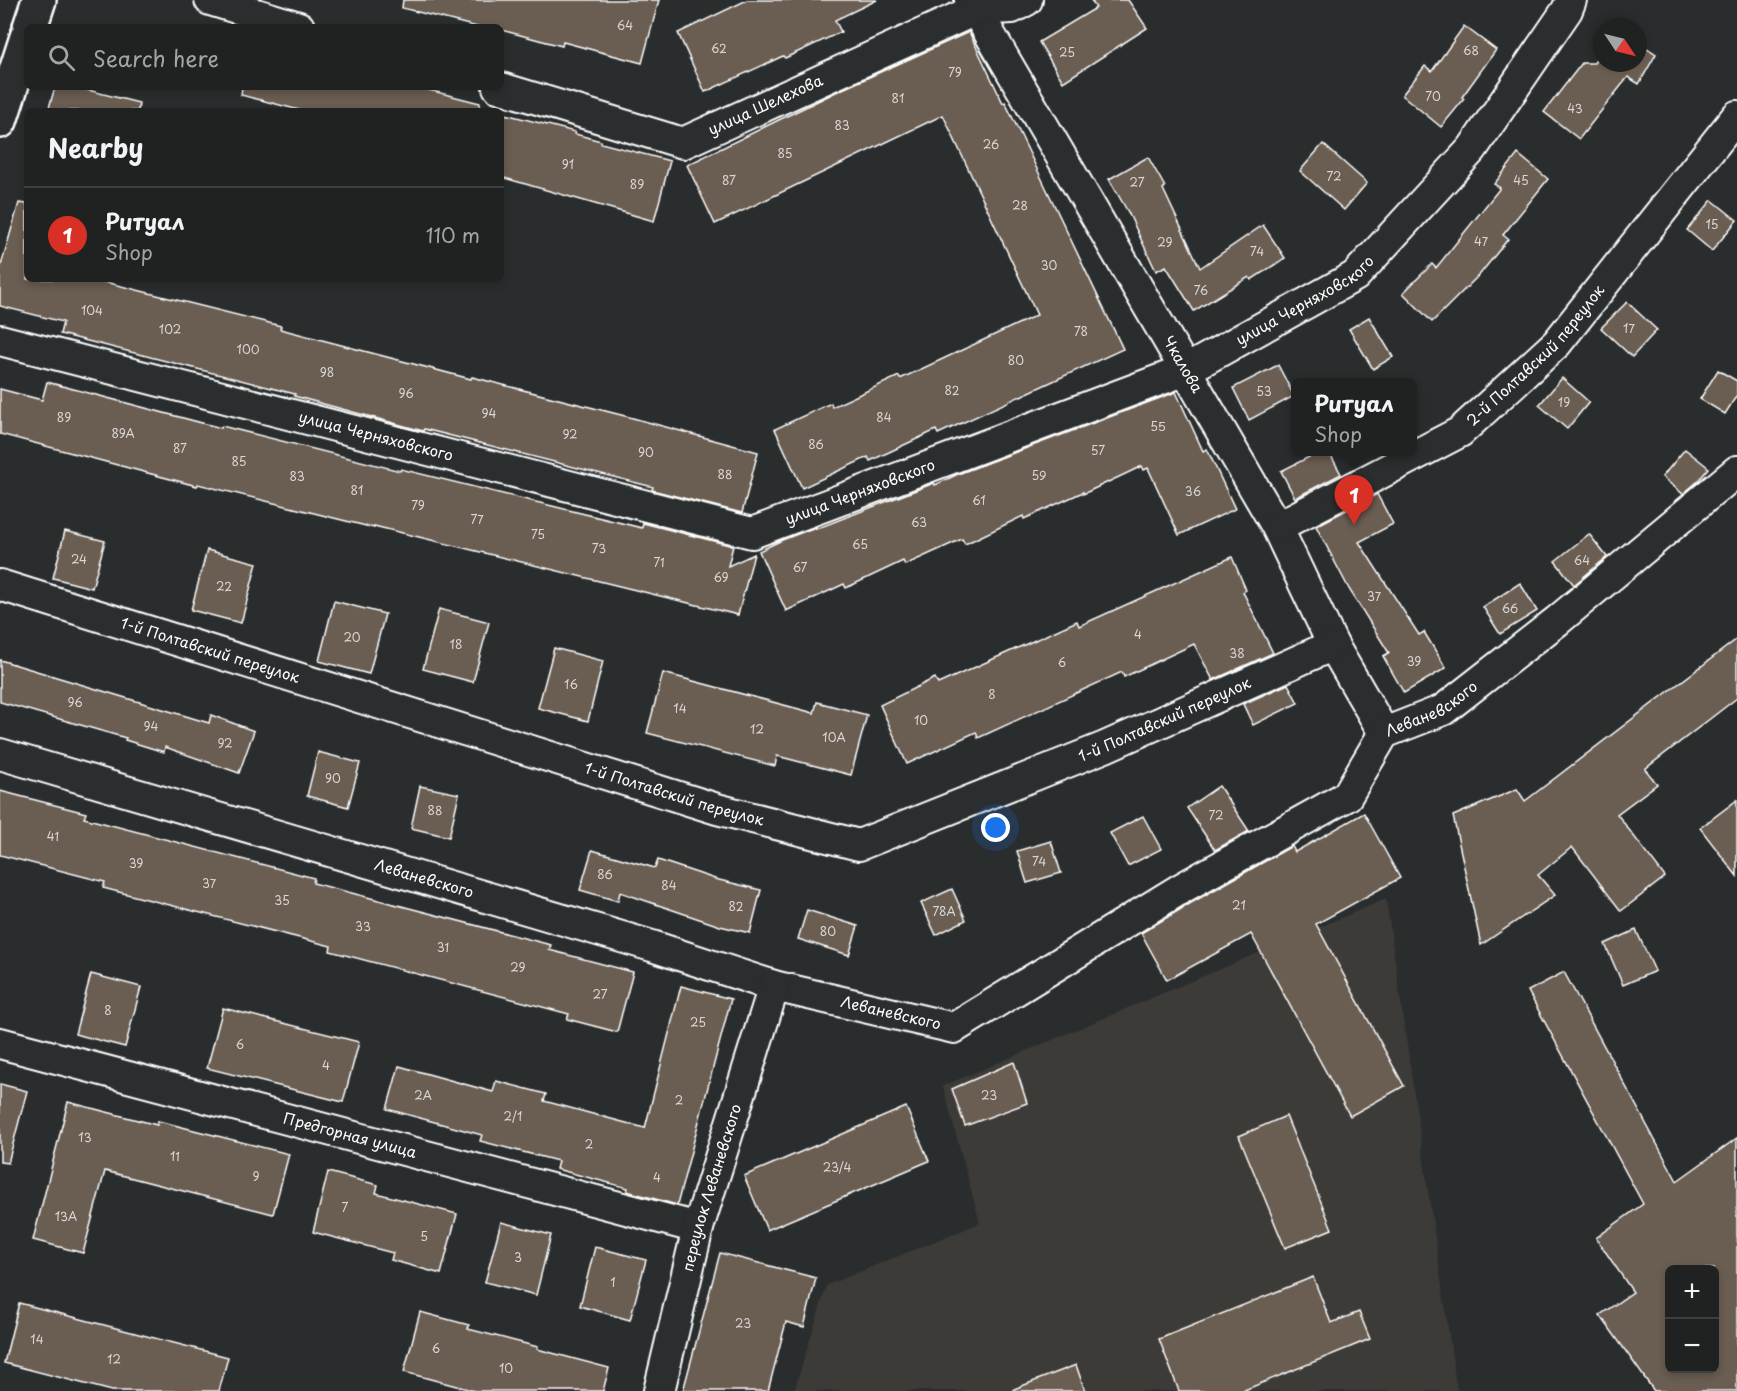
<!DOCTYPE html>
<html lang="en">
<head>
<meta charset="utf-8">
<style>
	:root { --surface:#202222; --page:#282a2a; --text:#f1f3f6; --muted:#a2a4a5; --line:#3d3f40; --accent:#d93025 }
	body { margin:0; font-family:"Playpen Sans",sans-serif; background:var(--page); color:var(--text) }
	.controls { position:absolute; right:18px; bottom:18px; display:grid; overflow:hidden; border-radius:9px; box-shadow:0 3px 9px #0003 }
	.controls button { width:54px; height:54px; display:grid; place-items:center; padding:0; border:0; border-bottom:2px solid var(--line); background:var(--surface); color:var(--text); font:30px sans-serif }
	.compass { position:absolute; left:1593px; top:18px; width:54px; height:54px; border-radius:50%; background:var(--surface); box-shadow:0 3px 9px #0003; rotate:125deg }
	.you { position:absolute; left:996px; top:828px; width:21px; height:21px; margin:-15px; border:4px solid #fff; border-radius:50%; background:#1a73e8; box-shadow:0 0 0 9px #1a73e833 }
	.badge { display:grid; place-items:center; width:39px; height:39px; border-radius:50%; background:var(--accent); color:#fff; font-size:20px; font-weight:700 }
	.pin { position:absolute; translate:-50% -50px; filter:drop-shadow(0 2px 3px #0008) }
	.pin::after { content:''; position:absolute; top:32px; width:21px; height:18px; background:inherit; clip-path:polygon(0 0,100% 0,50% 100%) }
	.popup { position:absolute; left:1291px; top:378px; width:126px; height:78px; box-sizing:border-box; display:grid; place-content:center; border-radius:9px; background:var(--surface); filter:drop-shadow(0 2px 4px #0005); font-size:20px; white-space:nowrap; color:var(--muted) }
	.popup b { font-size:22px; color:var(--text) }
	.popup::after { content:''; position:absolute; left:50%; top:100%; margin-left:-12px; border:12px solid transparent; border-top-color:var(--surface) }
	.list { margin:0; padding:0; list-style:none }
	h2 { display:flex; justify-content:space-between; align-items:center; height:78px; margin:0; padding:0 24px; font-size:26px }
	h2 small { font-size:20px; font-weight:400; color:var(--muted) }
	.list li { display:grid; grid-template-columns:39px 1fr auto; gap:18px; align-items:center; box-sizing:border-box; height:96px; padding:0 24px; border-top:2px solid var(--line) }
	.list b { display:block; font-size:22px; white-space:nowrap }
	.list p { margin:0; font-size:20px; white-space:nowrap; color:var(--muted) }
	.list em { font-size:20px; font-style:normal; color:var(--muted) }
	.icon { flex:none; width:33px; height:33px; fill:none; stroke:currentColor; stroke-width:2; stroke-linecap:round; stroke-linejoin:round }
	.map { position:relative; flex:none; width:1737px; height:1391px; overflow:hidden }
	.search { position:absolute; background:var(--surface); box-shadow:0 3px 9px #0003; left:24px; top:24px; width:480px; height:66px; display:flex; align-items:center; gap:15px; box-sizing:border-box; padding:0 21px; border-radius:9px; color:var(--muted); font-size:22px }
	.panel { position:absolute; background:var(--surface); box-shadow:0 3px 9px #0003; left:24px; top:108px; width:480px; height:174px; border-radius:9px }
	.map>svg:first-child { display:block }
	.built { fill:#3d3b38 }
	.building { fill:#6a5d51; stroke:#fff; stroke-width:1.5; fill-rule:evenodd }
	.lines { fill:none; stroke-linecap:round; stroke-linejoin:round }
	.minor-casing { stroke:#fff; stroke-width:34 }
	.tertiary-casing { stroke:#fff; stroke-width:38 }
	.minor { stroke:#2a2d2e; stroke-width:30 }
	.tertiary { stroke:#2a2d2e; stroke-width:33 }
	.labels { text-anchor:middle; stroke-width:5; stroke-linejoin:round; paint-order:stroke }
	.number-label { font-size:12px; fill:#dad6d4 }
	.street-label { font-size:15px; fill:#fff; stroke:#2a2d2e }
</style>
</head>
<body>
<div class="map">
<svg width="1737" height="1391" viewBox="0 0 1737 1391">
	<rect width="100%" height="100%" fill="#2a2d2e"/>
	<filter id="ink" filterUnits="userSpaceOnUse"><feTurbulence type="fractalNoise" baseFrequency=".0167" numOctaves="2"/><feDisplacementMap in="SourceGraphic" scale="12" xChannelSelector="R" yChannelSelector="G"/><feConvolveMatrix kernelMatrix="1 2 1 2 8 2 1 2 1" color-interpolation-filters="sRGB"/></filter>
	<g filter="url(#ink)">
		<path class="built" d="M1386 899 1457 1391H794L827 1285 980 1223 943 1086Z"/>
		<g class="building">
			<path d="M403 0H659L642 63 563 42 562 46 501 30V27H477L402 8Z"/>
			<path d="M747 0H877L835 20 841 32 785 58 783 56 705 92 678 33Z"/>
			<path d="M1091 0H1128L1147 28 1063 82 1039 42 1096 8Z"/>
			<path d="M1464 26 1496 50 1462 97 1464 99 1441 127 1402 95 1425 66 1432 71Z"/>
			<path d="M969 32 1003 103 1005 102 1123 349 938 434 936 430 870 461 868 457 802 488 775 429 831 403 832 407 899 376 900 379 1037 315 943 115 715 224 687 165 836 92Z"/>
			<path d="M1638 42 1656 54 1639 84 1628 77 1579 139 1544 112 1582 63H1594L1602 50V63H1638Z"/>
			<path d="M55 87H76L139 103 138 111H48Z"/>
			<path d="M242 87H417L480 103 479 111H303L241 95Z"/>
			<path d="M501 113 575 132V134L601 141V143L670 161 654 221 501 177Z"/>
			<path d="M1323 144 1367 183 1344 210 1300 171Z"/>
			<path d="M1518 154 1548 179 1503 235 1508 239 1481 273 1432 322 1403 293 1432 264 1436 268 1500 188 1494 184Z"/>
			<path d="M1148 157 1165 187 1163 189 1200 268 1263 225 1285 258 1251 280 1249 277 1194 311 1166 266 1156 271 1128 212 1109 179Z"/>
			<path d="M1712 200 1737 220 1712 251 1687 230Z"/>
			<path d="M19 203 27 204V279H93L281 326 280 329 471 379 472 377 629 417 758 452 742 513 652 490 653 487 424 429 423 431 294 396 295 394 60 334 63 322 0 306V269Z"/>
			<path d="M1627 302 1657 330 1632 357 1601 328Z"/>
			<path d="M1369 317 1393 357 1373 369 1349 329Z"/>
			<path d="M1278 365 1294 396 1249 420 1233 388Z"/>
			<path d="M1718 370 1737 381V395L1725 414 1700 399Z"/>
			<path d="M1562 378 1589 402 1567 429 1539 405Z"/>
			<path d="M47 382 221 428 222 426 400 471 401 469 642 528 643 523 733 546 728 566 754 554 738 615 374 526V528L198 484 197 486 0 434V389L42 400Z"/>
			<path d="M1176 392 1203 451 1207 449 1235 509 1179 535 1148 468 1144 470 1142 466 1083 494V492L1024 519 1023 516 965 544 962 539 905 565 903 561 846 588 844 584 786 611 759 551 782 540 816 527V529L934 483 935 485 958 474Z"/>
			<path d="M1685 449 1709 468 1697 482 1683 494 1662 477Z"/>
			<path d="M1319 452H1329L1341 474 1295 498 1281 471Z"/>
			<path d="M1377 494 1393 524 1359 542 1419 635 1424 632 1446 668 1404 693 1383 656 1389 653 1349 589 1316 526Z"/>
			<path d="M65 531 105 541 92 588 53 578Z"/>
			<path d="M1589 534 1607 557 1574 585 1555 561Z"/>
			<path d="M207 550 257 563 241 623 191 610Z"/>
			<path d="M1232 557 1246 590 1243 592 1273 653 1213 680 1194 644 1124 677 1122 672 978 738 976 732 907 764 880 705 935 678 938 684 1077 621 1079 626Z"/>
			<path d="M1520 583 1537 611 1500 634 1483 607Z"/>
			<path d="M334 601 385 614 369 674 319 661Z"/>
			<path d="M439 609 489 622 473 682 423 669Z"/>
			<path d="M1737 639V698L1645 769 1657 784 1617 814 1665 877 1621 911 1572 847 1538 875 1555 895 1481 945 1453 816 1517 789 1525 801Z"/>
			<path d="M554 648 603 661 588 721 538 708Z"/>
			<path d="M0 660 209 723 211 715 254 731 239 773 165 747 164 752 125 740 126 738 0 702Z"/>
			<path d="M663 673 814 713 817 702 867 715 851 775 777 756 775 766 647 733Z"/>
			<path d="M1288 684 1298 703 1253 725 1243 704Z"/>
			<path d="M318 752 360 763 348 807 307 796Z"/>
			<path d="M420 786 459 794 449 837 411 828Z"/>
			<path d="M1219 786 1249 831 1215 850 1187 808Z"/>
			<path d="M0 791 86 813 84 818 314 878 313 883 551 945 549 950 633 972 617 1032 567 1019 569 1014 330 951 331 946 103 888 105 882 0 855Z"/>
			<path d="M1737 800V876L1700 828Z"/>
			<path d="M1364 813 1400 878 1316 924 1404 1086 1350 1116 1251 934 1167 980 1141 933 1191 903 1292 846 1295 852Z"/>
			<path d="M1143 816 1161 849 1128 866 1110 833Z"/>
			<path d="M1051 841 1061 873 1027 883 1017 851Z"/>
			<path d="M592 850 655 868 658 860 715 879 761 890 750 933 720 926 620 892 618 901 580 890Z"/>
			<path d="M952 889 966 920 936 935 921 903Z"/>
			<path d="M807 910 858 926 849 955 798 939Z"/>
			<path d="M1636 930 1655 971 1623 985 1605 944Z"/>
			<path d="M1564 972 1677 1181 1737 1138V1391H1654L1600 1315 1633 1292 1596 1238 1643 1204 1528 991ZM1670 1269H1714V1368H1670Z"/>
			<path d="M91 974 141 987 125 1047 75 1034Z"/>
			<path d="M681 986 731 999 677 1205 627 1191 628 1188 556 1169 558 1161 480 1141 482 1135 387 1109 399 1066 493 1092 496 1081 546 1094 544 1101 645 1128Z"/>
			<path d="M223 1008 359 1042 343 1102 207 1068Z"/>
			<path d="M1014 1062 1027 1103 965 1126 952 1089Z"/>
			<path d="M0 1084 27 1091 8 1163 0 1162Z"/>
			<path d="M68 1102 157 1125 158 1121 289 1154 273 1214 105 1171 83 1253 33 1240Z"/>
			<path d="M906 1107 929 1161 767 1230 744 1176Z"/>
			<path d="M1286 1116 1332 1229 1285 1248 1239 1136Z"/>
			<path d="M328 1172 378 1185 376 1193 457 1214 441 1274 391 1260 393 1253 313 1232Z"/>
			<path d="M501 1222 551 1235 536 1295 485 1282Z"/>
			<path d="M595 1247 646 1260 630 1320 580 1306Z"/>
			<path d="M720 1253 816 1278 804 1327 786 1322 768 1391H683Z"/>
			<path d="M1313 1277 1331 1323 1359 1312 1370 1339 1242 1391H1179L1159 1339Z"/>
			<path d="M19 1303 228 1357 219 1391H112L4 1363Z"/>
			<path d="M420 1312 469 1325 468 1329 538 1347 537 1349 609 1368 603 1391H475L404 1372Z"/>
			<path d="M1076 1365 1085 1391H1014V1389Z"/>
		</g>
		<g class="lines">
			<defs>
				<g id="minor">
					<path d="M210 0 299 27"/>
					<path id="s1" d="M970 0 1277 527 1333 645 1384 733"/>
					<path id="s2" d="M498 87 683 143 975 10 1012 8 1027 0"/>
					<path id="s3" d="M0 340 752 533 1186 370 1355 276 1472 149 1567 10 1571 0"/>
					<path id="s4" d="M1277 527 1460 432 1557 343 1737 116"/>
					<path id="s5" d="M0 585 717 809 859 845 1105 747 1333 645"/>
					<path id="s6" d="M0 754 652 946 774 986 954 1028 1182 888 1347 796 1384 733 1443 710 1557 621 1737 471"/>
					<path id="s7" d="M0 1043 698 1228"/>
					<path id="s8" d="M659 1391 698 1228 774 986"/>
				</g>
				<g id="tertiary">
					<path d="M30 27 39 0"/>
					<path d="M0 121 27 37"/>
				</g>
			</defs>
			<use href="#minor" class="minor-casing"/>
			<use href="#tertiary" class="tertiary-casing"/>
			<use href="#minor" class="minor"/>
			<use href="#tertiary" class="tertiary"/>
		</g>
	</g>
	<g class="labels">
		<g class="number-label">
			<text x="625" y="30">64</text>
			<text x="719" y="53">62</text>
			<text x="1471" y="55">68</text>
			<text x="1067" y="57">25</text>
			<text x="955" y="77">79</text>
			<text x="1433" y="101">70</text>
			<text x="898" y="103">81</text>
			<text x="1575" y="113">43</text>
			<text x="842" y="130">83</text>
			<text x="991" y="149">26</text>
			<text x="785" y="158">85</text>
			<text x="568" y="169">91</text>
			<text x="1334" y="181">72</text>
			<text x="729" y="185">87</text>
			<text x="1521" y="185">45</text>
			<text x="1137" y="187">27</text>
			<text x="637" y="189">89</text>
			<text x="1020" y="210">28</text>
			<text x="1712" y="229">15</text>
			<text x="1481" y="246">47</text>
			<text x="1165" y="247">29</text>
			<text x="1257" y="256">74</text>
			<text x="1049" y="270">30</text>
			<text x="1201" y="295">76</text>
			<text x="92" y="315">104</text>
			<text x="1629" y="333">17</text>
			<text x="170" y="334">102</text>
			<text x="1081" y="336">78</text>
			<text x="248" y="354">100</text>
			<text x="1016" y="365">80</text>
			<text x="327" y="377">98</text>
			<text x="952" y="395">82</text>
			<text x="1264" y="396">53</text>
			<text x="406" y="398">96</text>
			<text x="1564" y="407">19</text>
			<text x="489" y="418">94</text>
			<text x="64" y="422">89</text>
			<text x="884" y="422">84</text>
			<text x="1158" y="431">55</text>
			<text x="123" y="438">89А</text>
			<text x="570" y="439">92</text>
			<text x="816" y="449">86</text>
			<text x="180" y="453">87</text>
			<text x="1098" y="455">57</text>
			<text x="646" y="457">90</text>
			<text x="239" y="466">85</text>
			<text x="725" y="479">88</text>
			<text x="1039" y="480">59</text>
			<text x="297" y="481">83</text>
			<text x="357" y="495">81</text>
			<text x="1193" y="496">36</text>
			<text x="979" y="505">61</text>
			<text x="418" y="510">79</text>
			<text x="477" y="524">77</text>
			<text x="919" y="527">63</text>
			<text x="538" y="539">75</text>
			<text x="860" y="549">65</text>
			<text x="599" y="553">73</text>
			<text x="79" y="564">24</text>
			<text x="1582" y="565">64</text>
			<text x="659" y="567">71</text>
			<text x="800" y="572">67</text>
			<text x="721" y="582">69</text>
			<text x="224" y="591">22</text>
			<text x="1374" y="601">37</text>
			<text x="1510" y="613">66</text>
			<text x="1138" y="639">4</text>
			<text x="352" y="642">20</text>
			<text x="456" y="649">18</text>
			<text x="1237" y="658">38</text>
			<text x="1414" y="666">39</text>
			<text x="1062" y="667">6</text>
			<text x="571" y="689">16</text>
			<text x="992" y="699">8</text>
			<text x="75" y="707">96</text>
			<text x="680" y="713">14</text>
			<text x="921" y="725">10</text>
			<text x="151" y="731">94</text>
			<text x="757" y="734">12</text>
			<text x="834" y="742">10А</text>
			<text x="225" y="748">92</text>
			<text x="333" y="783">90</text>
			<text x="435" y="815">88</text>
			<text x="1216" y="820">72</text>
			<text x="53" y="841">41</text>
			<text x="1039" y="866">74</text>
			<text x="136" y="868">39</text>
			<text x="605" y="879">86</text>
			<text x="209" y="888">37</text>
			<text x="669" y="890">84</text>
			<text x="282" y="905">35</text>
			<text x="1239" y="910">21</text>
			<text x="736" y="911">82</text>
			<text x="944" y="916">78А</text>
			<text x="363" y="931">33</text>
			<text x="828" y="936">80</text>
			<text x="443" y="952">31</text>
			<text x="518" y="972">29</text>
			<text x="600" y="999">27</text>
			<text x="108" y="1015">8</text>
			<text x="698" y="1027">25</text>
			<text x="240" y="1049">6</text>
			<text x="326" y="1070">4</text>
			<text x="423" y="1100">2А</text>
			<text x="989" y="1100">23</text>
			<text x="679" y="1105">2</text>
			<text x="513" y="1121">2/1</text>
			<text x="85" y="1142">13</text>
			<text x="589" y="1149">2</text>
			<text x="175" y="1161">11</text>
			<text x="837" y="1172">23/4</text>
			<text x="256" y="1181">9</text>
			<text x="657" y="1182">4</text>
			<text x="345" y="1212">7</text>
			<text x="66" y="1221">13А</text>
			<text x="424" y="1241">5</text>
			<text x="518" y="1262">3</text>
			<text x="613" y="1287">1</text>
			<text x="743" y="1328">23</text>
			<text x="37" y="1344">14</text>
			<text x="436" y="1353">6</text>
			<text x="114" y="1364">12</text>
			<text x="506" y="1373">10</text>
		</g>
		<g class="street-label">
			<text dy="5" stroke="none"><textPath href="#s2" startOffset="284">улица Шелехова</textPath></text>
			<text dy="5" stroke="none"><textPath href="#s3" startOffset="1378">улица Черняховского</textPath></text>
			<text dy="5" stroke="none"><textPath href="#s4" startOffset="314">2-й Полтавский переулок</textPath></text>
			<text dy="5" stroke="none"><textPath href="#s1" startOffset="422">Чкалова</textPath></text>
			<text dy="5" stroke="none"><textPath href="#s3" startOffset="388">улица Черняховского</textPath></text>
			<text dy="5" stroke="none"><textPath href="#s3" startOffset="892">улица Черняховского</textPath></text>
			<text dy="5" stroke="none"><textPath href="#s5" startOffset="220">1-й Полтавский переулок</textPath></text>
			<text dy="5" stroke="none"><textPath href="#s6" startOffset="1576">Леваневского</textPath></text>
			<text dy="5" stroke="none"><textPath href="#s5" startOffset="1228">1-й Полтавский переулок</textPath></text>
			<text dy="5" stroke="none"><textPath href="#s5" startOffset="706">1-й Полтавский переулок</textPath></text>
			<text dy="5" stroke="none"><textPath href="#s6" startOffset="442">Леваневского</textPath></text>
			<text dy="5" stroke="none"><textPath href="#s6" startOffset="928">Леваневского</textPath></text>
			<text dy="5" stroke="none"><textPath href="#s7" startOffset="362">Предгорная улица</textPath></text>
			<text dy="5" stroke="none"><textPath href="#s8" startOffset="210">переулок Леваневского</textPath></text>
		</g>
	</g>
</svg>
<div class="controls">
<button>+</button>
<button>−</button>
</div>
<svg class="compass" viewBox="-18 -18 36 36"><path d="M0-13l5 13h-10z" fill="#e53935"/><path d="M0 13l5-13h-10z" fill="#a2a4a5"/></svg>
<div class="you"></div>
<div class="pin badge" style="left:1354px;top:525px">1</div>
<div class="popup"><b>Ритуал</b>Shop</div>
<div class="search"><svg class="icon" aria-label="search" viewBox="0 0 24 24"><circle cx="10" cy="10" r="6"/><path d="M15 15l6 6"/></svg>Search here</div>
<section class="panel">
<h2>Nearby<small></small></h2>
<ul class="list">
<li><span class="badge">1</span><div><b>Ритуал</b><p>Shop</p></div><em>110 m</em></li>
</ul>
</section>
</div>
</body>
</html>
